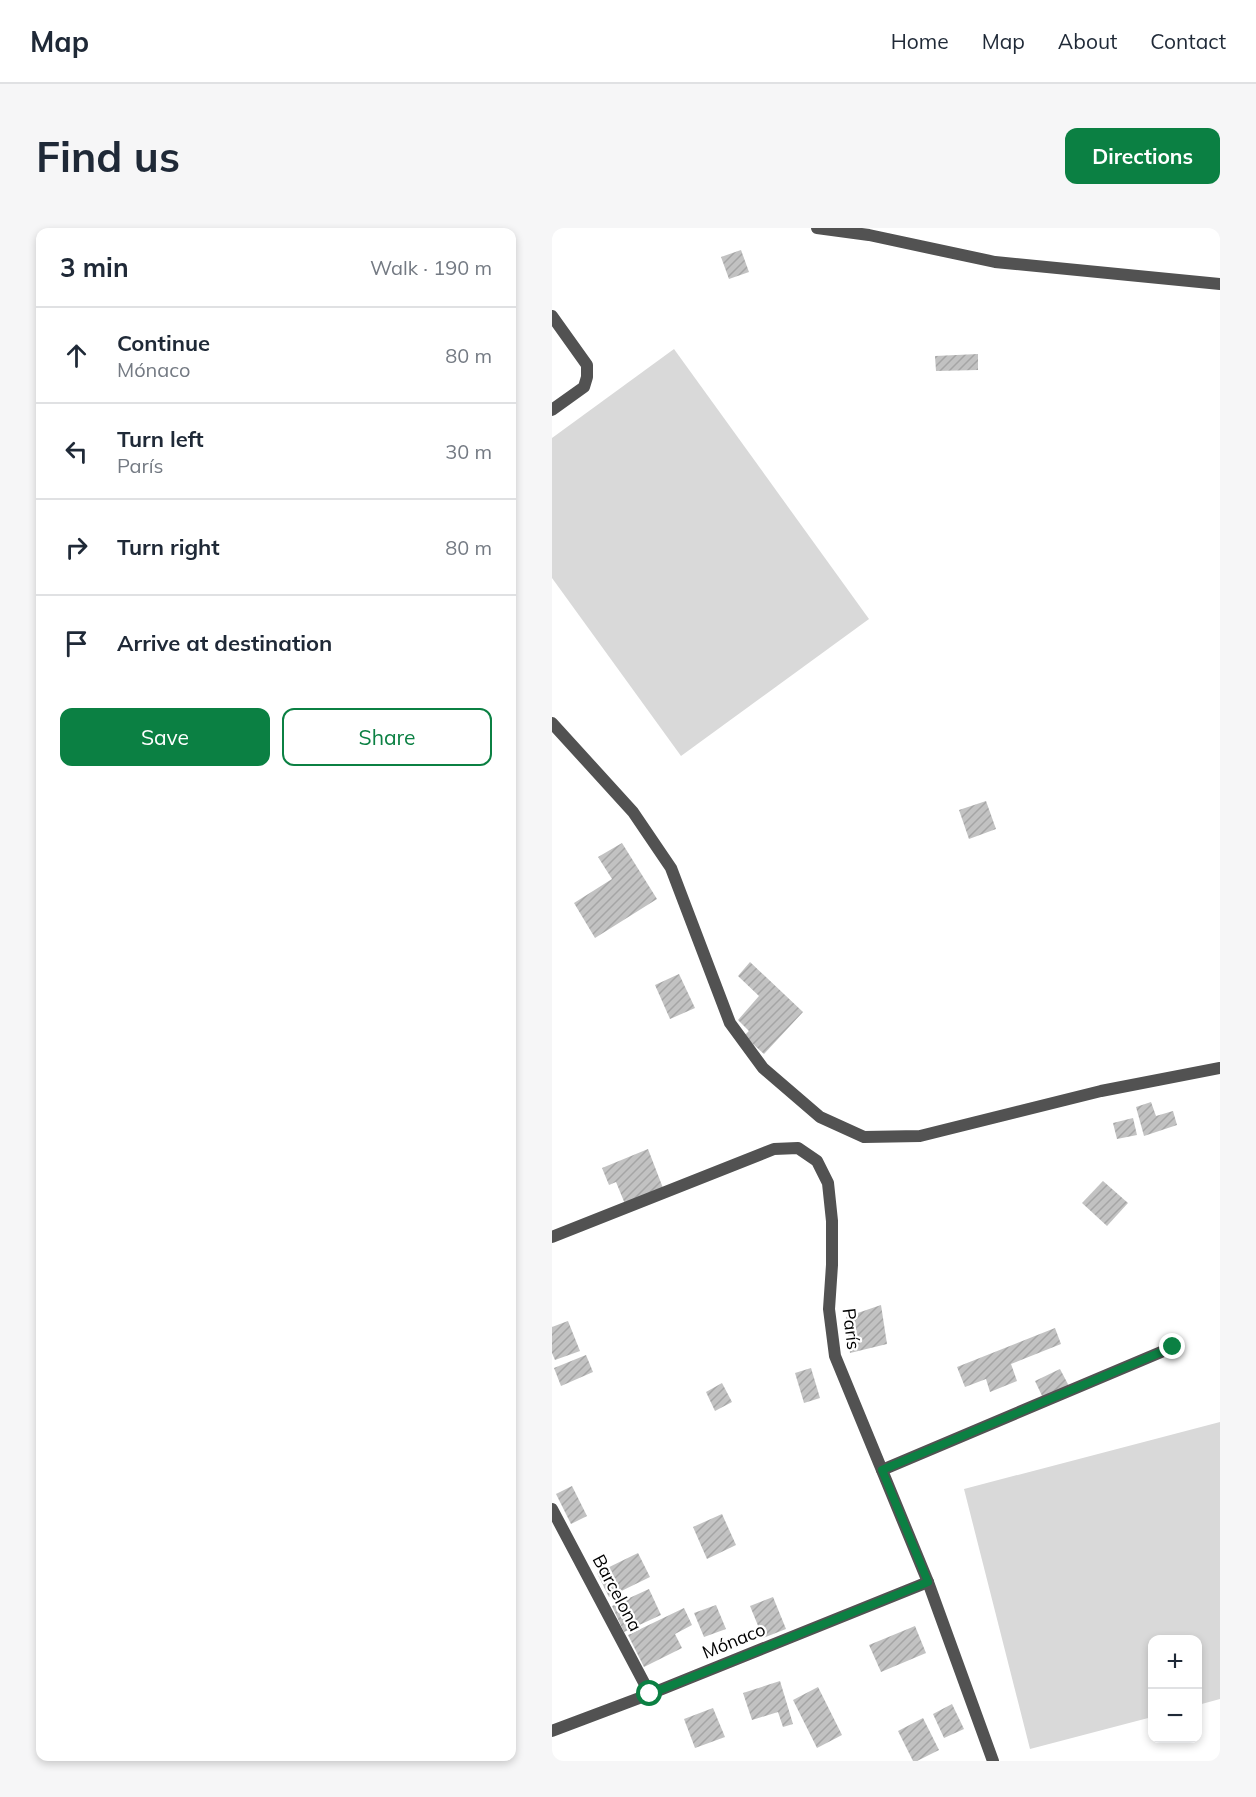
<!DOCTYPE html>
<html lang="en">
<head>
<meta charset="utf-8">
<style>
	:root { --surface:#fff; --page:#f6f6f7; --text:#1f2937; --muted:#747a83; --line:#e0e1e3; --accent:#0b8043 }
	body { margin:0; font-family:Mulish,sans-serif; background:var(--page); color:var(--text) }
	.controls { position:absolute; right:18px; bottom:18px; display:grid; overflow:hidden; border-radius:12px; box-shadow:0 3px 9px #0003 }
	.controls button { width:54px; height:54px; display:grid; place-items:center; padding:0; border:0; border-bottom:2px solid var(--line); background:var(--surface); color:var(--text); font:30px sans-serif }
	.stop { position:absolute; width:18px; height:18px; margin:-14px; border:4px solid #0b8043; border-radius:50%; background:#fff }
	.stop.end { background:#0b8043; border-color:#fff; box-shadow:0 2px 6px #0008 }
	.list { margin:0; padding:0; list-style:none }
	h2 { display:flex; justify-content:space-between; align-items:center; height:78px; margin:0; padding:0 24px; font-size:26px }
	h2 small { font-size:20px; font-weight:400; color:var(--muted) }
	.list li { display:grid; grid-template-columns:39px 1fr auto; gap:18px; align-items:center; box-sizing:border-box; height:96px; padding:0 24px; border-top:2px solid var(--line) }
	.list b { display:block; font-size:22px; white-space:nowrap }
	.list p { margin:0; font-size:20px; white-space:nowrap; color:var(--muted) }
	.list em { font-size:20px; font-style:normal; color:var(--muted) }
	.actions { display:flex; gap:12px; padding:18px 24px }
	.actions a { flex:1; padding:14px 0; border:2px solid var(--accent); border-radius:12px; text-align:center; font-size:21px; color:var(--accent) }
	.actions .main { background:var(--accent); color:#fff }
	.icon { flex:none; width:33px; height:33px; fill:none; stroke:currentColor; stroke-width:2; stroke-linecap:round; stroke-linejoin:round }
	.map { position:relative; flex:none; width:668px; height:1533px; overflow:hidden; border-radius:12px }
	header { display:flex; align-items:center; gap:36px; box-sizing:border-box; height:84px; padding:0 30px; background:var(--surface); border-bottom:2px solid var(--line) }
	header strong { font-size:28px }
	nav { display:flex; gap:33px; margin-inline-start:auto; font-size:21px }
	.intro { display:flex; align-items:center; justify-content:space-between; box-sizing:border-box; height:144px; padding:0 36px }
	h1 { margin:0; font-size:42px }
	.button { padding:15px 27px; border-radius:12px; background:var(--accent); color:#fff; font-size:21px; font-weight:700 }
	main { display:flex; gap:36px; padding:0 36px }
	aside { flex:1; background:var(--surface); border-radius:12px; box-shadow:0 3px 9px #0003 }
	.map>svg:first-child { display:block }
	.green { fill:#d9d9d9 }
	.building { fill:url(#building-hatch) }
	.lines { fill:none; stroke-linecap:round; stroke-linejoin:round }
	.lane { stroke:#525252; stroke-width:12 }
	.street { stroke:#525252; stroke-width:12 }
	.route { stroke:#0b8043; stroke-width:8 }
	.labels { text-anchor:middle; stroke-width:4.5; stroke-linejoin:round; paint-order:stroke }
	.street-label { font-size:18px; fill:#000; stroke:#fff }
</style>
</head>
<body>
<header>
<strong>Map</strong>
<nav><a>Home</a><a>Map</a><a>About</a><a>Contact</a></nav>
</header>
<div class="intro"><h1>Find us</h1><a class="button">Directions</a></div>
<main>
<aside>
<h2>3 min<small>Walk · 190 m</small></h2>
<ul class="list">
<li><svg class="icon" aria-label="ahead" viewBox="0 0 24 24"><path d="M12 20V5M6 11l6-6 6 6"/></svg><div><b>Continue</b><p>Mónaco</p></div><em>80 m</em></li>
<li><svg class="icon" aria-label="left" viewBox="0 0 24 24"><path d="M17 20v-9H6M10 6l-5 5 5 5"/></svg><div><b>Turn left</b><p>París</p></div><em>30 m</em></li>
<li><svg class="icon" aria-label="right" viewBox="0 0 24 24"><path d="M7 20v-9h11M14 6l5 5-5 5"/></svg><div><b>Turn right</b></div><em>80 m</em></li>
<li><svg class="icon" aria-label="arrive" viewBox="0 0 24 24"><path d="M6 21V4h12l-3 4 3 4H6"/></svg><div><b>Arrive at destination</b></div></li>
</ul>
<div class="actions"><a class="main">Save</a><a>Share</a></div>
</aside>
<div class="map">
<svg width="668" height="1533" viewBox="0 0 668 1533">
	<defs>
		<pattern id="building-hatch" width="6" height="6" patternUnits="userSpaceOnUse" patternTransform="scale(1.5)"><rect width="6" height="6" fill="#c2c2c2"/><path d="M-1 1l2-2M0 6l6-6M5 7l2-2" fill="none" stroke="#a5a5a5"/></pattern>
	</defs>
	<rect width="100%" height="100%" fill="#fff"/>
	<g class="green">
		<path d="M122 121 317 391 129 528 0 350V210Z"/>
		<path d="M668 1194V1471L646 1477V1412H600V1489L478 1521 412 1261Z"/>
	</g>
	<g class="building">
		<path d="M189 22 197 44 177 51 169 29Z"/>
		<path d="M426 126V142L384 143 383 128Z"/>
		<path d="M434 573 444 601 417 611 407 582Z"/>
		<path d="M70 615 105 671 43 710 22 675 60 651 46 629Z"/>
		<path d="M198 734 251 784 212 826 192 808 197 803 186 792 207 768 186 748Z"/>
		<path d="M127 746 143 780 118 791 103 757Z"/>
		<path d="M599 874 604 888 621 883 625 897 592 908 584 879Z"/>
		<path d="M581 890 585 907 565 911 561 895Z"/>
		<path d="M96 921 111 960 73 976 64 954 57 957 50 940Z"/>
		<path d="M551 953 576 975 555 998 530 975Z"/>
		<path d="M329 1077 335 1116 298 1125 294 1089Z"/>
		<path d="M16 1093 28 1123 3 1132 0 1125V1099Z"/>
		<path d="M503 1100 509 1116 459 1136 465 1153 438 1164 434 1151 413 1159 405 1139Z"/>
		<path d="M34 1127 41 1144 9 1158 2 1140Z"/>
		<path d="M259 1140 268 1170 252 1175 243 1145Z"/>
		<path d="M508 1141 518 1160 492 1172 483 1153Z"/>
		<path d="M170 1155 180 1174 163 1183 154 1164Z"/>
		<path d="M20 1258 35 1288 19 1296 4 1266Z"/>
		<path d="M170 1286 184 1317 155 1331 141 1299Z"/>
		<path d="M86 1325 98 1349 57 1369 45 1345Z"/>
		<path d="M97 1361 109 1387 72 1404 60 1378Z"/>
		<path d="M221 1369 234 1401 211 1410 198 1378Z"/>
		<path d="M164 1377 174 1401 152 1409 142 1385Z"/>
		<path d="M132 1380 140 1397 123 1406 130 1420 92 1439 76 1407Z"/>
		<path d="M363 1398 374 1425 329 1444 317 1417Z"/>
		<path d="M228 1453 241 1496 231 1499 226 1484 200 1492 191 1465Z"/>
		<path d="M266 1459 290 1507 265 1520 241 1472Z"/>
		<path d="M400 1476 412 1501 392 1510 381 1486Z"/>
		<path d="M161 1480 173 1509 143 1520 132 1491Z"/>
		<path d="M371 1490 387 1522 365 1533H361L346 1503Z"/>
	</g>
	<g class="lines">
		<path class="lane" d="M0 88 35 137V149L32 159 0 182"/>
		<g class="street">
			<path d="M265 0 317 7 443 34 668 56"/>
			<path d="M0 495 81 584 119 640 178 795 211 840 268 889 312 909 368 908 549 863 668 840"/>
			<path d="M0 1009 222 921 246 920 265 933 276 955 280 993V1037L277 1081 283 1128 376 1354 441 1533"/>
			<path d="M330 1242 621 1119"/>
			<path d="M0 1281 98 1466"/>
			<path d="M0 1503 98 1466 376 1354"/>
		</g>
	</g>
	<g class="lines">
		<path class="route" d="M98 1466 376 1354 330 1242 621 1119"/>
	</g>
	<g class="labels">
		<g class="street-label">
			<text transform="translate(299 1101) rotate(83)" y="6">París</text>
			<text transform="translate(65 1365) rotate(62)" y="6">Barcelona</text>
			<text transform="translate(182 1413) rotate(-22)" y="6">Mónaco</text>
		</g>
	</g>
</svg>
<div class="controls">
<button>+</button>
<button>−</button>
</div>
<div class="stop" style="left:98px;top:1466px"></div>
<div class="stop end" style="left:621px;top:1119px"></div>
</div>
</main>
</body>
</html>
